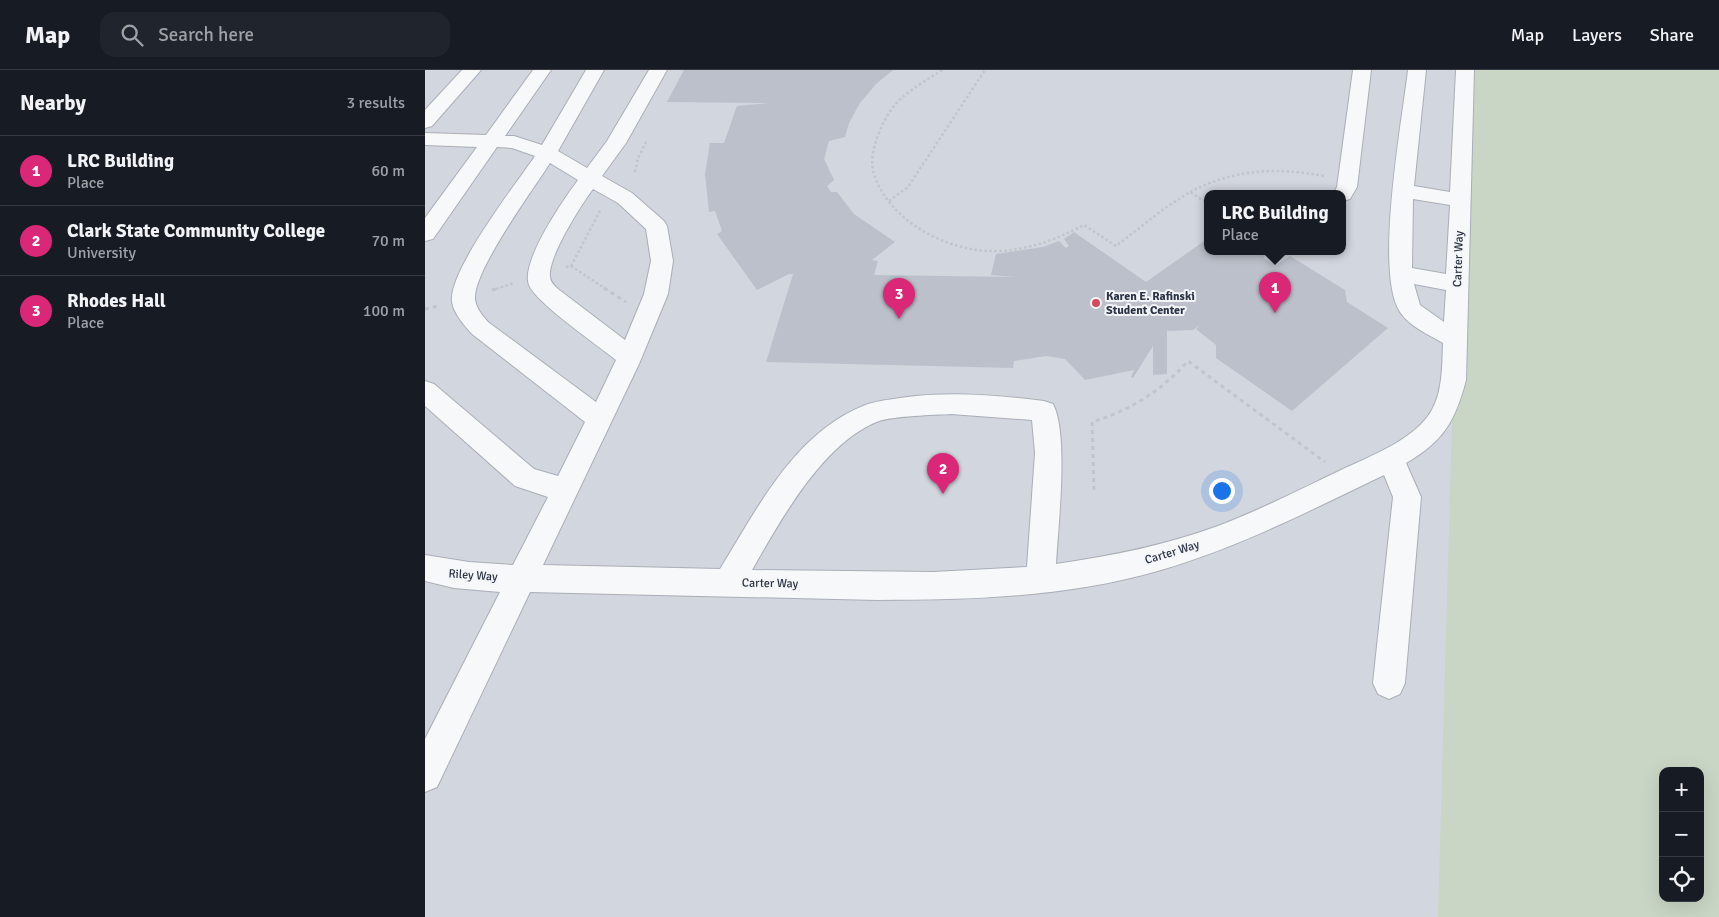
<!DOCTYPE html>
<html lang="en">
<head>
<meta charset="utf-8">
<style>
	:root { --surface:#171b24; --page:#20242c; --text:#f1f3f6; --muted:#9ea1a6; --line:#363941; --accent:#db2777 }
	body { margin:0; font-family:Signika,sans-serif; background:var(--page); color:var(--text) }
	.controls { position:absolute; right:15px; bottom:15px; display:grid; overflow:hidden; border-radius:10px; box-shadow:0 5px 20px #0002 }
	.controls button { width:45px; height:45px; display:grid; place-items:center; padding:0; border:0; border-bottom:1px solid var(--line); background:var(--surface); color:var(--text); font:25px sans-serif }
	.you { position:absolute; left:796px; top:420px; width:18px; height:18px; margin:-12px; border:4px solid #fff; border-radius:50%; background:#1a73e8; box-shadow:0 0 0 8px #1a73e833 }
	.badge { display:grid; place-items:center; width:32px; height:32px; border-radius:50%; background:var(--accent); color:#fff; font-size:16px; font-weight:700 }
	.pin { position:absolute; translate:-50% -41px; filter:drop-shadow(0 1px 2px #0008) }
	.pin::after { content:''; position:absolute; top:26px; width:18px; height:15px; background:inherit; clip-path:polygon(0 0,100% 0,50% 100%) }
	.popup { position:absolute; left:779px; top:120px; width:142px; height:65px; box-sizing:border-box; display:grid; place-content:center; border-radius:10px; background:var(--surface); filter:drop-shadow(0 1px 4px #0005); font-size:16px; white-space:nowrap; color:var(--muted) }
	.popup b { font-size:19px; color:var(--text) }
	.popup::after { content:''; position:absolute; left:50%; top:100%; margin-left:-10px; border:10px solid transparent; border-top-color:var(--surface) }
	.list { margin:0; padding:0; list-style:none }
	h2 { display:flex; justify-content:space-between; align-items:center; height:65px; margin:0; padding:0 20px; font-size:21px }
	h2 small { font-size:16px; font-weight:400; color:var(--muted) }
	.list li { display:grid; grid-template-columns:32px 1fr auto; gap:15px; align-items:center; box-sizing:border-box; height:70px; padding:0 20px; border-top:1px solid var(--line) }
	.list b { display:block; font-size:19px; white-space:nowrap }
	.list p { margin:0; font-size:16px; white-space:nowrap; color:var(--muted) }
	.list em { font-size:16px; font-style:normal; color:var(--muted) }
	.icon { flex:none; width:28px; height:28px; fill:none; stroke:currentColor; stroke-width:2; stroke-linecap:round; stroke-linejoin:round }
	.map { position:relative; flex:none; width:1294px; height:847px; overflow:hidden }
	header { display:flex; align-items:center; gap:30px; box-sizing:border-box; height:70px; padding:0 25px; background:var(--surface); border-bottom:1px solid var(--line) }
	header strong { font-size:24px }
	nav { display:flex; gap:28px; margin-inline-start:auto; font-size:18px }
	.search { width:350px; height:45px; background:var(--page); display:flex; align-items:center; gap:12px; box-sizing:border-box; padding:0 18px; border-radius:15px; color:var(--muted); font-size:19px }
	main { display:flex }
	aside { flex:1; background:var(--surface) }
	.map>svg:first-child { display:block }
	.built { fill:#d2d6de; fill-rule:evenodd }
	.green { fill:#c9d6c5; fill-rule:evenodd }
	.building { fill:#bbc0ca }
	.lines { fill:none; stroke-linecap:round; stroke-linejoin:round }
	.minor-casing { stroke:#a9aeb7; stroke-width:2 }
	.path-far1 { stroke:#c2c5cb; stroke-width:2.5; stroke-dasharray:2.5 2.5; stroke-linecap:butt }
	.path { stroke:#c2c5cb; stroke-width:3; stroke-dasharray:4 4; stroke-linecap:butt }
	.minor { fill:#f7f8fa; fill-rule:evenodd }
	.poi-dot { fill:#d1495b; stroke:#f4f6f9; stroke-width:2 }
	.labels { text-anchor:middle; stroke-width:4; stroke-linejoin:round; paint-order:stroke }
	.street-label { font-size:12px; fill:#2b3445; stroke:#f4f6f9 }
	.poi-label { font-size:12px; font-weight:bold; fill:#2b3445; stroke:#f4f6f9; text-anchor:start }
</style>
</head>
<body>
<header>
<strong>Map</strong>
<div class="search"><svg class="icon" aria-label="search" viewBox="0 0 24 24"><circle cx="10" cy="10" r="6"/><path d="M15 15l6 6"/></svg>Search here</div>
<nav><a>Map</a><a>Layers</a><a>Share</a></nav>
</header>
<main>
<aside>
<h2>Nearby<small>3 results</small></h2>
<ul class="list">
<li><span class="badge">1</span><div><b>LRC Building</b><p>Place</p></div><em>60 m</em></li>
<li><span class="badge">2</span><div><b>Clark State Community College</b><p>University</p></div><em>70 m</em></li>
<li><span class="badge">3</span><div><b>Rhodes Hall</b><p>Place</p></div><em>100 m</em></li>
</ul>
</aside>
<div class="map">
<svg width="1294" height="847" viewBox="0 0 1294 847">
	<rect width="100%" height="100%" fill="#e4e7ec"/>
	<path class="built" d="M0 0H1052L1019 847H0ZM782 124H918V182H782Z"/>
	<path class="green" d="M1037 0H1294V847H1013ZM1238 701H1275V828H1238Z"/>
	<path class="building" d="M259 0H468L451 14 435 33 424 53 420 67 404 71 399 89 409 110 402 116 406 122H412L429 144 470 172 447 190 453 191 449 205 590 207 566 205 571 184 618 177 634 171 641 178 644 176 639 169 649 162 721 212 782 169V182H843L838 188 851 195 865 186 920 220 922 232 963 258 867 341 791 288V275L771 259 775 255 768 260 742 261V304L728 305V276L708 308 706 307 709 300 660 310 640 289 621 286 589 291 588 298 341 292 368 204H364L332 220 292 164 297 161 290 141 284 142 280 104 285 73H299L312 36 344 33 242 32Z"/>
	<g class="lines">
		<defs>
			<g id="minor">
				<path d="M37 0H56L7 56 0 58V40Z"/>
				<path d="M108 0H126L80 66H89L117 75 161 0H179L133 81 162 98 182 71 224 0H242L201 73 177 106 207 123 239 151 242 156 248 191 243 224 214 294 118 495 295 499C332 439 369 364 438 336 450 331 462 330 475 328 523 321 571 325 619 331L628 334C644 364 633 457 631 494 687 486 741 475 793 456 835 440 874 420 914 401 943 387 984 372 1003 346 1018 326 1017 297 1018 273 1003 264 985 257 975 242 949 203 977 51 983 0H1001L989 116 1025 122 1031 0H1049L1041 310C1030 351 1019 371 981 393L996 427 980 613 975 624 964 629 953 624 948 613 968 427 959 405C886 440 815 477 736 500 644 527 548 530 453 530L105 522 12 717 0 722V669L75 522 29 518 0 511V485L44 492 88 495 123 427 90 416 0 336V311L9 314 109 399 133 406 160 352 47 264C39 255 29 244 27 232 23 201 91 114 110 86L87 78 72 77 8 169 0 171V148L52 77 0 75V63L61 65ZM125 93 153 110C139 129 95 192 104 215 111 233 174 276 191 290L171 332 63 252C57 245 51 238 50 229 48 201 108 120 125 93ZM168 119 193 133 221 159 226 191 219 224 200 270 133 219C129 215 125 212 125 206 123 187 156 135 168 119ZM988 129 1025 135 1021 204 987 198ZM989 214 1021 220 1019 252 995 235ZM526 344 607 350 610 383 602 497 508 502 327 500C355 451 398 372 454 351 470 346 508 345 526 344Z"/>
				<path d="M928 0H946L932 117 925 129 918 131V124H908L912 117Z"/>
			</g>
		</defs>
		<use href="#minor" class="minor-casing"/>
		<g class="path-far1">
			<path d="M517 0C501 11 481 21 469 36 457 51 442 84 449 104 464 152 525 183 573 181 604 180 632 169 659 155L691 176 740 138 765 122 782 133"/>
			<path d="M210 102 213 88 222 70"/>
			<path d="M765 122C809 99 851 97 899 106"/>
			<path d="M464 131 483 117 560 0"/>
			<path d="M862 182 864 183"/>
			<path d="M146 196 176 139"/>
			<path d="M141 197 146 196 181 219"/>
			<path d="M71 219 89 213"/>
		</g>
		<g class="path">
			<path d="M179 218 201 232"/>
			<path d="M67 220 75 218"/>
			<path d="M0 239 13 236"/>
			<path d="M669 420 667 352C706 340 736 321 763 291L900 392"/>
		</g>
		<use href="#minor" class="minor"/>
	</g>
	<circle class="poi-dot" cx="671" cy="233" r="5"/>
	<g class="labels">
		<g class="street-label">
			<text transform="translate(1033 189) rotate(-88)" y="4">Carter Way</text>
			<text transform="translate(747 482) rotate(-17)" y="4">Carter Way</text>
			<text transform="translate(48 505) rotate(4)" y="4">Riley Way</text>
			<text transform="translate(345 513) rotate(1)" y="4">Carter Way</text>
		</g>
		<g class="poi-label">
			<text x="681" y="230">Karen E. Rafinski<tspan x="681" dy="14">Student Center</tspan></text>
		</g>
	</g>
</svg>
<div class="controls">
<button>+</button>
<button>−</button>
<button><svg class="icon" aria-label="locate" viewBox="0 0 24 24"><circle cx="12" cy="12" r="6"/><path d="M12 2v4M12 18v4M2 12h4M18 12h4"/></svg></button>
</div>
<div class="you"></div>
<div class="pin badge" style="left:850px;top:243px">1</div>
<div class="popup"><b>LRC Building</b>Place</div>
<div class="pin badge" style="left:518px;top:424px">2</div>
<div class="pin badge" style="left:474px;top:249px">3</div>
</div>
</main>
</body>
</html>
